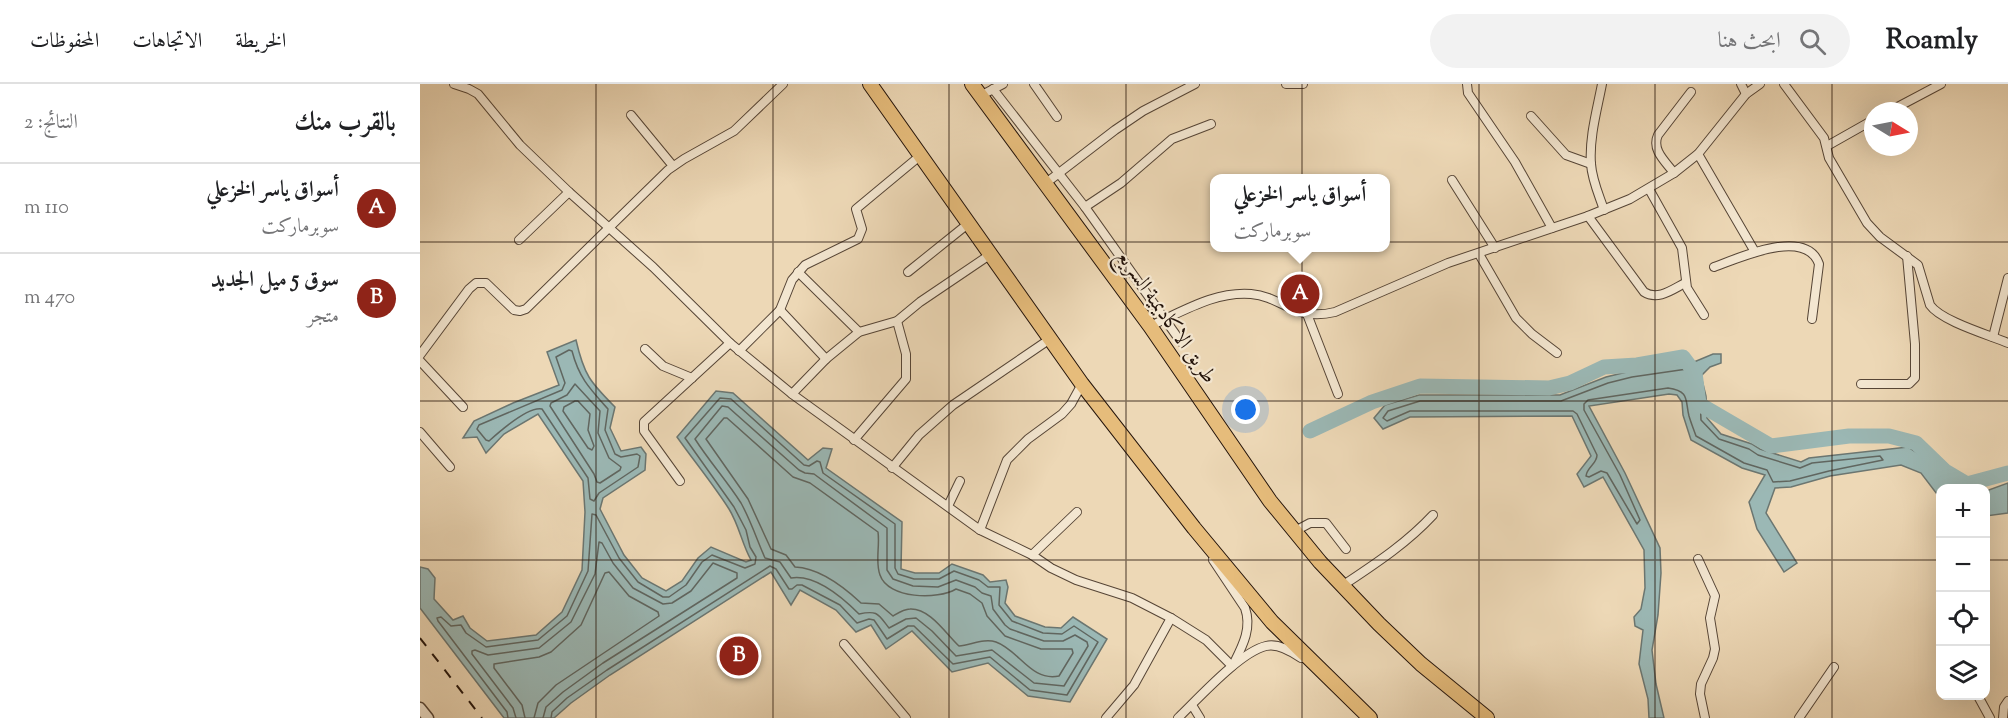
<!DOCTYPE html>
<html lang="ar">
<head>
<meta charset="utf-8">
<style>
	:root { --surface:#fff; --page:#f2f2f2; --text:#202124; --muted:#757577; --line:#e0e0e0; --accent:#8f2418 }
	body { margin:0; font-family:"Sorts Mill Goudy",Amiri,serif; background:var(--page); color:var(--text); direction:rtl }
	.controls { position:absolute; right:18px; bottom:18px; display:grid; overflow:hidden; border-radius:12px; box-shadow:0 6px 24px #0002 }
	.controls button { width:54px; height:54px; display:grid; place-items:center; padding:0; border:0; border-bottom:2px solid var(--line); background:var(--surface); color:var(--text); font:30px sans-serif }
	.compass { position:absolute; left:1444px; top:18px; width:54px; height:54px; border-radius:50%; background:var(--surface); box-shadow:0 6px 24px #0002; rotate:100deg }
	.you { position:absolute; left:826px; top:326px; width:21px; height:21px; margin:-15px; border:4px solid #fff; border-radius:50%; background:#1a73e8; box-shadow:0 0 0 9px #1a73e833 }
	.badge { display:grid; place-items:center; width:39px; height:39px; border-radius:50%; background:var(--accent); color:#fff; font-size:20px; font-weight:700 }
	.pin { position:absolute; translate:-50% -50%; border:3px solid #fff; box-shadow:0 2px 6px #0006 }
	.popup { position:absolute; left:790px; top:90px; width:180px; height:78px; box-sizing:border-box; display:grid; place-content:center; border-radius:12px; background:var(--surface); filter:drop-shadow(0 2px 4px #0005); font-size:20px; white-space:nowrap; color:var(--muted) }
	.popup b { font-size:22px; color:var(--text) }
	.popup::after { content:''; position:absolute; left:50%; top:100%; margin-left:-12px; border:12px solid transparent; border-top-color:var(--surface) }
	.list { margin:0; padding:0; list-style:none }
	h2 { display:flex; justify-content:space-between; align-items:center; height:78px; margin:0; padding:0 24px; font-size:26px }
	h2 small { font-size:20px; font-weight:400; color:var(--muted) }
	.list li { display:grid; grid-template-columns:39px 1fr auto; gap:18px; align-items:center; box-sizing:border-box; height:90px; padding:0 24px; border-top:2px solid var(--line) }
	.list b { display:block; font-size:22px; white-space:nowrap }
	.list p { margin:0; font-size:20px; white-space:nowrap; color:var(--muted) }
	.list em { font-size:20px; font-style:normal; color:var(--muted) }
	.icon { flex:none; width:33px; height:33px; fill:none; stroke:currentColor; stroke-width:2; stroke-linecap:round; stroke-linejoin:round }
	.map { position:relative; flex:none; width:1588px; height:634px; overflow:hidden; direction:ltr }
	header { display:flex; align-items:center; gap:36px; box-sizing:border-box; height:84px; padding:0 30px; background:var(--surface); border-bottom:2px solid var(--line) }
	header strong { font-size:28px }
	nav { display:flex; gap:33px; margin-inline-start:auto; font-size:21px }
	.search { width:420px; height:54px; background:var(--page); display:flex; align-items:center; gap:15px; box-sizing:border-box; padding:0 21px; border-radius:33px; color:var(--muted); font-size:22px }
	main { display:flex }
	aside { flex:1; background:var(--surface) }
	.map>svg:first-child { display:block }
	.water { fill:#9bb8b5; stroke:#6b7671; stroke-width:1.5 }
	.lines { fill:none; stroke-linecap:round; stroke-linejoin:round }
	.shore { stroke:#606660; stroke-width:1.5 }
	.river { stroke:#9bb8b5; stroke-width:15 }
	.minor-casing { stroke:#564536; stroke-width:10 }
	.tertiary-casing { stroke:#564536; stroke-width:13 }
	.trunk-casing { stroke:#24140b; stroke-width:16 }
	.minor { stroke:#f3e6d0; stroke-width:8 }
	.tertiary { stroke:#f3e6d0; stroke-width:10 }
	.trunk { stroke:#e6bc7b; stroke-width:14 }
	.rail { stroke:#24140b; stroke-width:2; stroke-dasharray:10 10; stroke-linecap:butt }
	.grid { fill:none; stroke:#24140b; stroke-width:1.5; stroke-opacity:0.55 }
	.labels { text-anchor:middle; stroke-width:4.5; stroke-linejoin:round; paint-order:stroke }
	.street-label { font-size:21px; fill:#24140b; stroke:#f3e6d0 }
</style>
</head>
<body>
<header>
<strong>Roamly</strong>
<div class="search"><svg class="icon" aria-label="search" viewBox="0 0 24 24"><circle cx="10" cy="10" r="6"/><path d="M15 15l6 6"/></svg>ابحث هنا</div>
<nav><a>الخريطة</a><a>الاتجاهات</a><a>المحفوظات</a></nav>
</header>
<main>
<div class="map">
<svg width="1588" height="634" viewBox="0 0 1588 634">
	<rect width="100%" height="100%" fill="#edd8b6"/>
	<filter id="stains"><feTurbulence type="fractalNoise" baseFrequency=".00333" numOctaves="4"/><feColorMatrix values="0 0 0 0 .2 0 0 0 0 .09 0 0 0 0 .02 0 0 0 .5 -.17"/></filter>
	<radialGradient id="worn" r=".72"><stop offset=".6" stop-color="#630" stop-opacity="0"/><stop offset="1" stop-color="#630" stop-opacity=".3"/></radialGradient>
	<g class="water">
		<path d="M156 256C164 291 170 298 195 323L190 344 201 367 221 363 226 370 225 386 183 414 180 425 204 471 222 494 246 507 262 497 278 474 291 463 326 478 331 476C322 460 319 441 309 425 293 400 274 377 257 353L296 307 313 309 388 376 403 364 412 365 406 384 482 438 481 485 495 489H519L532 480 563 491 570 498 586 496 588 503 585 519 595 532 625 543 641 544 653 533 687 555 650 618 608 612 568 579 532 588 492 547 466 565 451 541 436 548 416 526 380 506 371 521 351 488 190 591 151 619 134 634H84L0 524V483L8 485 15 494 14 515 33 536 43 532 50 544 67 557 116 551 142 528 162 486 165 428 163 397 118 330 84 350 66 369 57 353 43 354 54 337 93 319 139 301 127 268Z"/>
		<path d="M1293 270H1301V279L1290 283 1281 292 1286 312 1287 334 1301 350 1332 360 1340 365 1381 378 1389 374 1488 363 1504 373 1543 404H1520V414L1501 389 1481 381 1410 392 1371 403 1355 404 1346 429 1377 479 1364 488 1337 445 1329 418 1345 391 1322 384 1271 356 1263 331 1262 318 1257 311 1249 310 1169 322 1205 389 1240 464 1241 489 1238 531 1232 566 1236 600 1244 634H1229L1228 615 1219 580 1223 546 1215 542 1214 533 1221 525 1225 504 1224 466 1183 393 1164 403 1157 390 1171 372 1152 332 990 333 963 345 954 334 965 321 999 311H1140L1186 293 1211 287 1274 278Z"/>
		<path d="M1588 399V429L1566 432V407Z"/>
	</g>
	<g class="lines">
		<g class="shore">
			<path d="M149 266 152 267C159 294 170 305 188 325L185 346 195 370 201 373 217 370 220 372 218 383 179 409 174 417 170 415 168 394 122 325C108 322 79 348 69 357L66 356 57 345 59 341 142 306 145 299 136 273Z"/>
			<path d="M1274 284 1276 287 1275 293 1280 313 1281 336 1299 355 1329 365 1338 371 1380 384 1392 379 1460 372 1463 376 1409 387 1370 397 1353 398 1347 386 1324 379 1276 352C1274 346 1271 339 1269 332 1265 316 1270 307 1248 304L1168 316 1164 320V326L1200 391 1220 436 1217 440 1187 389 1181 387 1169 393 1166 392C1167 383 1177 380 1177 371L1157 330 1153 327H990L967 337 963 334 968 327 1000 317H1141L1188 299 1212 293Z"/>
			<path d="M155 300 180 327 178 349 189 374 201 383 200 386 180 399 177 398 174 390 130 322 131 319 147 311Z"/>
			<path d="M155 317H158L170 330 168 346 174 362 172 366 168 364 143 327 144 323Z"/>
			<path d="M302 322 308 323 379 386 385 389 394 390 467 444V486L473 495 493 502 518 503 536 496 555 503 562 509 571 512 573 525 585 541 590 545 624 557H643L655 551 667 558 668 562 644 602 614 599 572 566 536 572 512 547 496 534 486 535 469 544C458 530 458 526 439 530 423 514 395 490 371 494L360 478 345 474C337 456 331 437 321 419 307 397 289 377 275 355Z"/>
			<path d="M304 334H307L373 393 390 399 458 448C460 462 455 478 460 491 468 515 518 516 536 505L550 510 562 519 567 532 585 552 621 565H652L653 569 639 592C611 598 599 566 576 558 564 554 551 561 539 562 526 550 510 524 490 525 484 525 478 529 473 532L459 520 441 519C425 504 399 484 375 483L366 471 351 465 328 415 286 355Z"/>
			<path d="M88 634 87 628 18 537 17 534 21 533 31 542 41 541 46 549 66 563 118 556 147 532 168 487 172 430 176 431 199 474 218 498 243 513H249L266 501 282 478 292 471 325 484 335 480 336 473 330 463 326 446 314 423 265 354 300 314 311 315 384 381 389 382 397 377 400 378 403 389 475 440V484L478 490 494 495H519L534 487 559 496 568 503H580L579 521 592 537 623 549 642 550 654 542 678 558 647 611 610 606 570 573 533 580 494 542H488L467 555 454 536 449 535 437 539 420 521 382 501H377L372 505H369L356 485 350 482 187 586 147 614 132 628 131 634"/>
			<path d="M96 634 93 624 52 570V567L55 566 68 571 119 564 151 538 175 490 179 458 182 459 193 479 213 504 243 520 252 519 271 507 293 479 317 489V494L183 579 143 608 126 623 123 634"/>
			<path d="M105 634 102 621 74 584V580L119 573 131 568 161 541 185 489 189 488 209 512 238 528 239 532 136 601 118 619 114 634"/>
		</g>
		<path class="river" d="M890 347 952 318 1000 302 1129 304 1150 299 1184 283 1217 281 1263 273 1275 289 1279 320 1351 362 1429 352H1469L1496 359 1525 387 1547 400 1588 389"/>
		<defs>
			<g id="minor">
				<path d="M34 0 49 5 58 10 100 61 149 108 233 183 310 259 372 310 560 446 612 471 631 484 656 496 712 514 751 534 786 556 812 582"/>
				<path d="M614 0 637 33"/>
				<path d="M866 0H883"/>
				<path d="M1047 0 1048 9 1095 78 1132 144"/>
				<path d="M1182 0C1177 26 1169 54 1171 80 1172 96 1179 111 1184 126"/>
				<path d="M1321 0 1326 10"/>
				<path d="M1364 0 1404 54 1409 74 1447 139 1460 153 1498 181 1510 221C1521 237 1569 251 1588 259"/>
				<path d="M573 5 665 123 761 258"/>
				<path d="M560 12 583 0"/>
				<path d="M1470 27 1521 0"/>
				<path d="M211 31 253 82"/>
				<path d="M1111 32 1146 71 1171 80"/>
				<path d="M1407 62 1453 36"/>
				<path d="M1278 70 1335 168"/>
				<path d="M1254 89C1246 78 1231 66 1238 51L1271 8"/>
				<path d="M1032 96 1075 164"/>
				<path d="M626 99 695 46 723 27 775 0"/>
				<path d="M1229 105 1262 164 1267 204 1284 231"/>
				<path d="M665 123 701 99 752 55 791 40"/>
				<path d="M1168 132 1224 208C1238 217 1253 205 1265 199"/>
				<path d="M99 156 149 108"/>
				<path d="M1059 170 1096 234 1112 250 1137 269"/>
				<path d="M1294 183C1319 174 1386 143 1399 180L1392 235"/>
				<path d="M378 188 439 248"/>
				<path d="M488 188 549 139"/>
				<path d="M360 226 406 275"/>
				<path d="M887 230 918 310"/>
				<path d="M730 242C762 228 795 207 831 210 864 213 874 238 915 228L1028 179 1168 132 1210 115 1254 89 1278 70 1326 10 1340 0"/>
				<path d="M1573 253 1588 194"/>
				<path d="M225 265 243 282 272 294"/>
				<path d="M319 267 360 226 372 196 385 181 438 155 442 145 436 125 501 71"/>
				<path d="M0 271 49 205 56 199H66L94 226 100 227 106 225 248 86 264 75 314 47 363 0"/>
				<path d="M0 277 43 323"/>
				<path d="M1441 300H1489L1495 294V260L1487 172"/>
				<path d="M372 310 406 275 439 248 477 237 500 218 571 170"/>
				<path d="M0 348 30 383"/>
				<path d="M434 356 486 295V270L477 237"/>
				<path d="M472 384 499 351 533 321 630 255"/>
				<path d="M260 397 224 347V338L310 259"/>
				<path d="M528 422 540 397"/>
				<path d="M560 446 587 376 608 355 642 330 651 320 662 300"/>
				<path d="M875 447 890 439H906L926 465"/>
				<path d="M612 471 657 428"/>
				<path d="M1278 475 1295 512 1290 534 1295 565 1293 574 1281 600 1280 610 1285 634"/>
				<path d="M793 476 825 524C832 544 823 561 814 579"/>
				<path d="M922 502C955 480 986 460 1013 431"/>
				<path d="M424 560 486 634"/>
				<path d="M1558 612 1570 634"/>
				<path d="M772 621 780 634"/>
				<path d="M686 634 714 601 751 534"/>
				<path d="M758 634C778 615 820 568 846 562 858 559 871 567 881 574"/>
				<path d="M1379 634 1414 583"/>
				<path d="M1583 634 1584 623 1588 617"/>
			</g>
			<path id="tertiary" d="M0 624 8 634"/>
			<g id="trunk">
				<path d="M450 0 662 300 774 444 852 538 950 634"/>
				<path d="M552 0 730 242 850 417 900 478 959 540 1001 580 1067 634"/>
			</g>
		</defs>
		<use href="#minor" class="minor-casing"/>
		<use href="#tertiary" class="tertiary-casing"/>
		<use href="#trunk" class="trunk-casing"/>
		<use href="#minor" class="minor"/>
		<use href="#tertiary" class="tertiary"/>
		<use href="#trunk" class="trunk"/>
		<path class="rail" d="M0 554 62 634"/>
	</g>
	<path class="grid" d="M176 0V634M353 0V634M529 0V634M706 0V634M882 0V634M1059 0V634M1235 0V634M1412 0V634M0 158H1588M0 317H1588M0 476H1520M1566 476H1588"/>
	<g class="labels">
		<g class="street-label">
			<text transform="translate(747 232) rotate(55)" y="7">طريق الاكاديمية السريع</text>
		</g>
	</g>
	<rect width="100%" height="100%" filter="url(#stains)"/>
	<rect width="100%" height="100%" fill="url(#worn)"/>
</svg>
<div class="controls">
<button>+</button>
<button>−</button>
<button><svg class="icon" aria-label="locate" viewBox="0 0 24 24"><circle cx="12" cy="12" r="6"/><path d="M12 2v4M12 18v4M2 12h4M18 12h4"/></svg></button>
<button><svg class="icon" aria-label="layers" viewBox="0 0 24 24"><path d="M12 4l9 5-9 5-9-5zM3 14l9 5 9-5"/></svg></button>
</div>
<svg class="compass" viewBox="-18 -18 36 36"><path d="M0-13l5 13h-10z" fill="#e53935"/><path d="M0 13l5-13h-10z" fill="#757577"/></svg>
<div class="you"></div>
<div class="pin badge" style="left:880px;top:210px">A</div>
<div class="popup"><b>أسواق ياسر الخزعلي</b>سوبرماركت</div>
<div class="pin badge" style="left:319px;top:572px">B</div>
</div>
<aside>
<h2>بالقرب منك<small>النتائج: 2</small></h2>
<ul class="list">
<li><span class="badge">A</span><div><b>أسواق ياسر الخزعلي</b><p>سوبرماركت</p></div><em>110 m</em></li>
<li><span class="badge">B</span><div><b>سوق 5 ميل الجديد</b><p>متجر</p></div><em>470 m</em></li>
</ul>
</aside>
</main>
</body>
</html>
